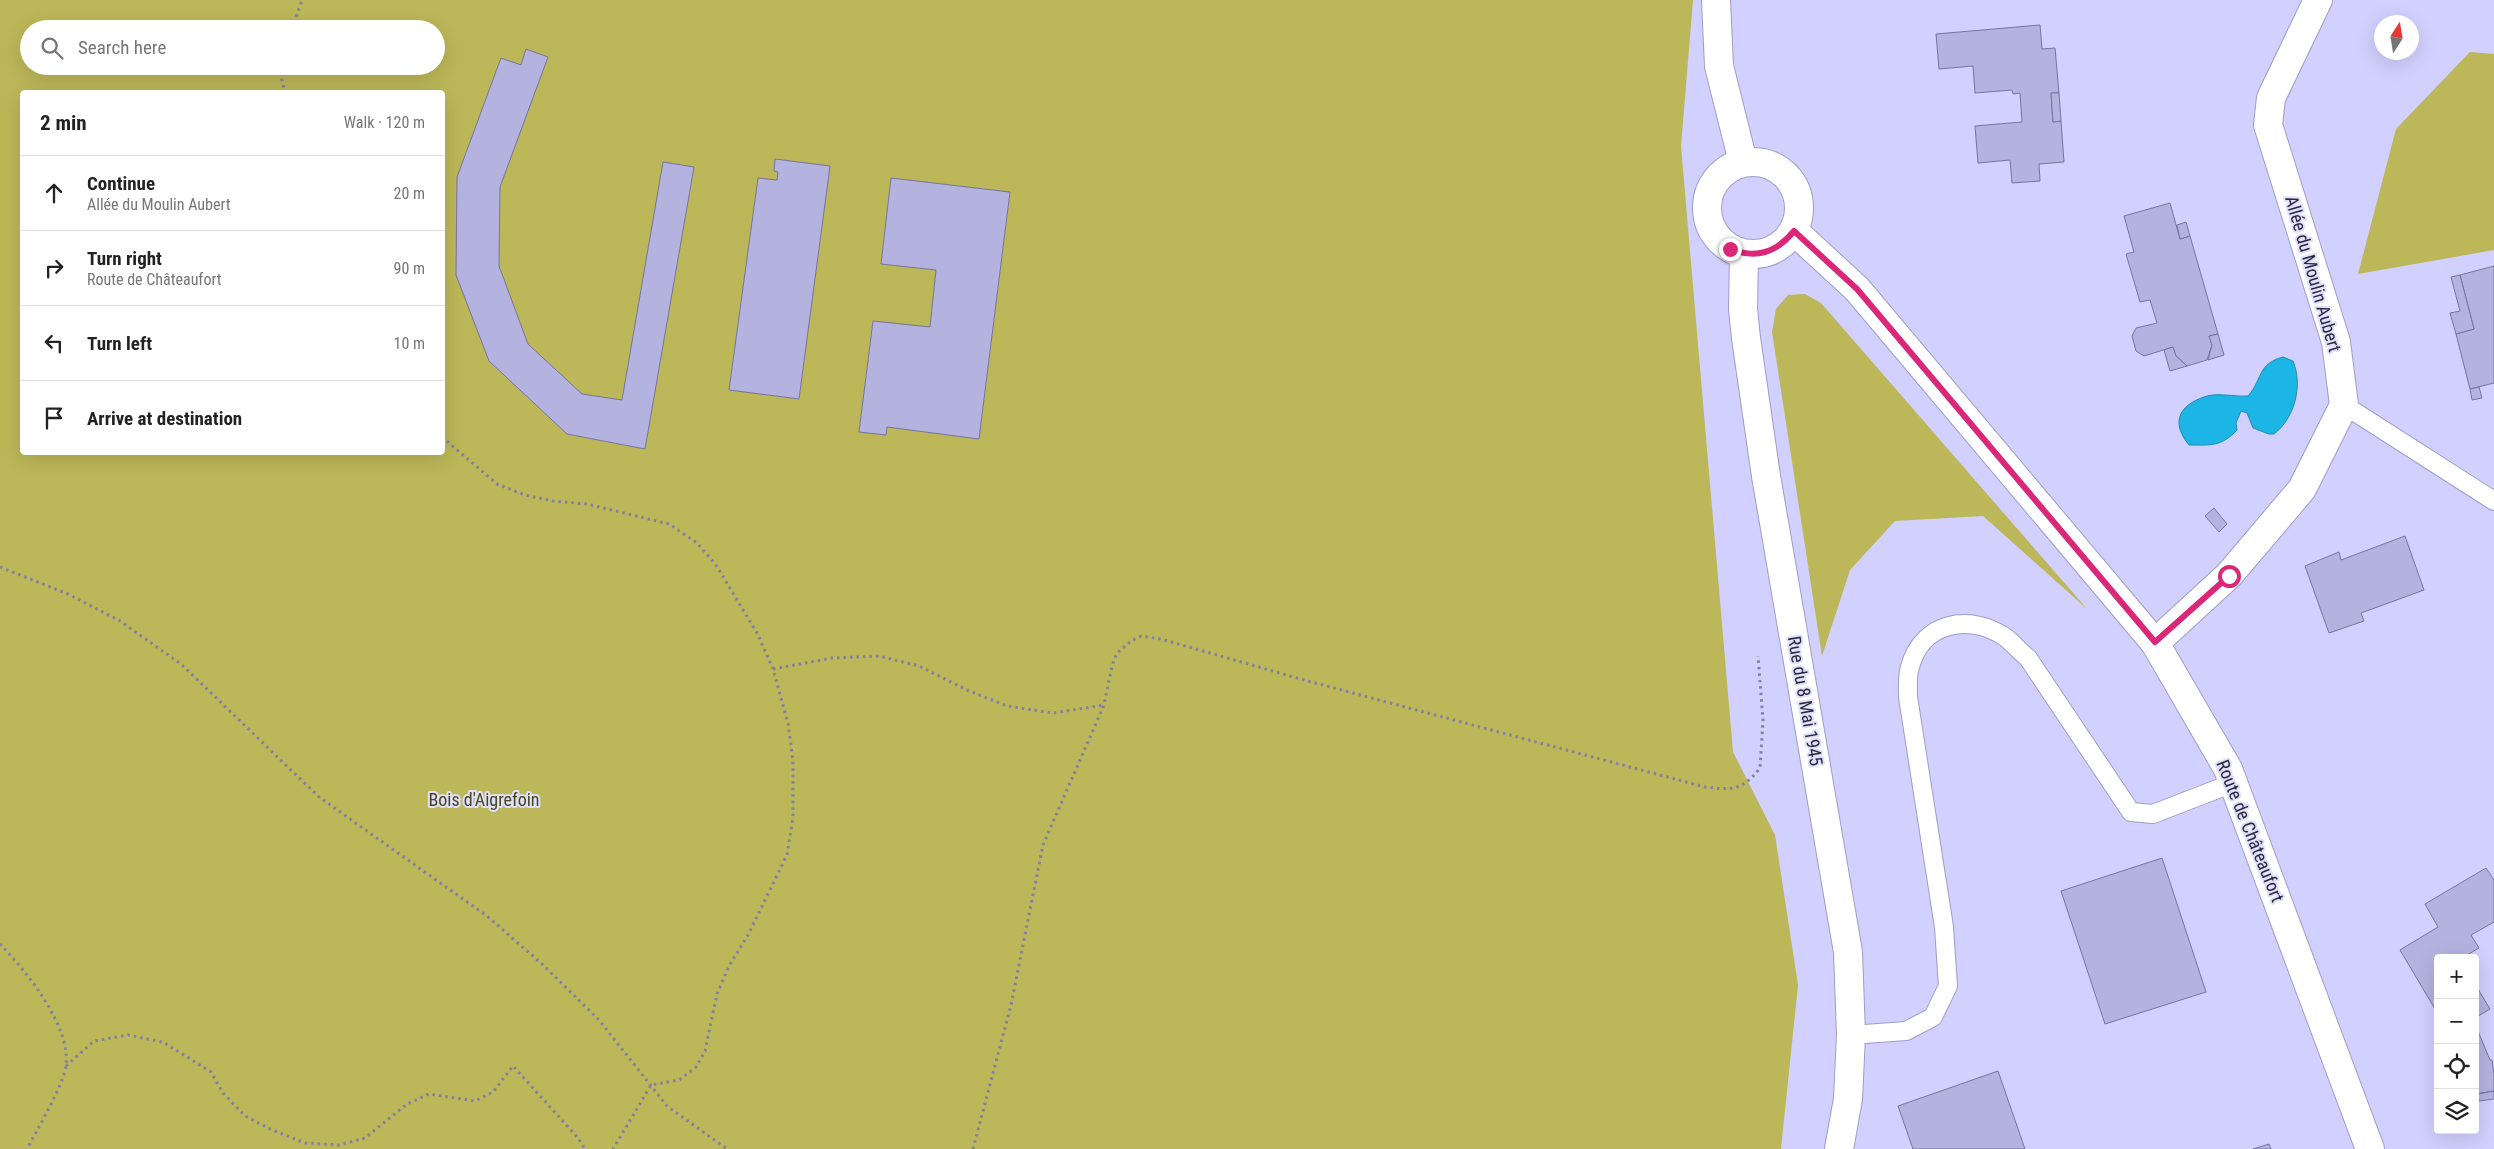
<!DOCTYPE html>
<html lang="en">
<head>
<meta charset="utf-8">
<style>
	:root { --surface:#fff; --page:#f2f2f2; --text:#222; --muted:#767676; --line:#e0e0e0 }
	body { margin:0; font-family:"Roboto Condensed",sans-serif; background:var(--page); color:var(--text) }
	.controls { position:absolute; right:15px; bottom:15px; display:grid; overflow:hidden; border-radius:5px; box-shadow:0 5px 20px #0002 }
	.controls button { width:45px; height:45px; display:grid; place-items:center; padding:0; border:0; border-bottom:1px solid var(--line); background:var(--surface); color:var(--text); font:25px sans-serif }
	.compass { position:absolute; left:2374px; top:15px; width:45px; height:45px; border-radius:50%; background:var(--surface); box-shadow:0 5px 20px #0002; rotate:12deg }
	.stop { position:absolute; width:15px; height:15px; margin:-11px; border:4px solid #db2777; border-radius:50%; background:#fff }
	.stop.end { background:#db2777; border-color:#fff; box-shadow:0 1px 5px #0008 }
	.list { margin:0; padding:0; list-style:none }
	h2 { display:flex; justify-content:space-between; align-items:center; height:65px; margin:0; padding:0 20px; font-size:21px }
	h2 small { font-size:16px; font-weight:400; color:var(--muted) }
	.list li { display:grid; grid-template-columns:32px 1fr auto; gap:15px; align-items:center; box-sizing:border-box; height:75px; padding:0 20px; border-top:1px solid var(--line) }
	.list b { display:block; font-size:19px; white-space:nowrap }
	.list p { margin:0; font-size:16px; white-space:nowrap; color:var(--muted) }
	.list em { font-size:16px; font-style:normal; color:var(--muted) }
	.icon { flex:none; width:28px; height:28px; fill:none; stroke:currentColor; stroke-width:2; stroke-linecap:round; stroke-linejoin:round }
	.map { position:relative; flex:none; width:2494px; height:1149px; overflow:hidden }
	.search { position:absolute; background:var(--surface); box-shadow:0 5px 20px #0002; left:20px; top:20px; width:425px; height:55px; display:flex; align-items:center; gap:12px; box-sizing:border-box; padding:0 18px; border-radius:28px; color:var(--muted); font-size:19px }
	.panel { position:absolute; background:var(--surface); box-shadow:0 5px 20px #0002; left:20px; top:90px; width:425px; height:365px; border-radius:5px }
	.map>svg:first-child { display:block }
	.green { fill:#bcb758; fill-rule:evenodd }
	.water { fill:#1cb6e6; stroke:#208bb2 }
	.building { fill:#b4b2df; stroke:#77759f }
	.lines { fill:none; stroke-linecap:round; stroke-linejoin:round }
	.service-casing { stroke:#9e9dc9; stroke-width:20 }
	.minor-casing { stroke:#9e9dc9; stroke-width:30 }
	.tertiary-casing { stroke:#9e9dc9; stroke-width:30 }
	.path { stroke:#8181a1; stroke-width:3; stroke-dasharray:2.5 4; stroke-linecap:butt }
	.service { stroke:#fff; stroke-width:18 }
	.minor { stroke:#fff; stroke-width:28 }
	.tertiary { stroke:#fff; stroke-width:28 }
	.route { stroke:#db2777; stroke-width:6 }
	.labels { text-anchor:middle; stroke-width:4; stroke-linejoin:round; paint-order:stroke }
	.street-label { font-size:18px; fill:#282839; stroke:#e0dffc }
	.park-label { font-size:18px; fill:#484618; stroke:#e0dffc }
</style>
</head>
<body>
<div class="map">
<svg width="2494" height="1149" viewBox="0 0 2494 1149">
	<rect width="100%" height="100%" fill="#d1d0fe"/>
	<g class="green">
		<path d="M0 0H1693L1681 146 1733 752 1775 835 1798 985 1781 1149H0ZM29 29H436V66H29ZM22 92H442V452H22Z"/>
		<path d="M2470 52 2494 54V250L2358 274 2396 129Z"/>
		<path d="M1805 294 1821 303 2087 609 1983 516 1895 521 1850 570 1822 656 1772 332 1776 309 1788 295Z"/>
	</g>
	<path class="water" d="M2283 357 2293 361C2303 385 2295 418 2274 434H2269L2253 428 2247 413 2241 411 2236 423 2237 430C2221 447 2211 445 2189 445 2171 423 2178 406 2204 397 2217 392 2234 397 2248 396 2263 379 2257 364 2283 357Z"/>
	<g class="building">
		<path d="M2040 25 2042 49 2055 48 2059 93H2051L2053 122 2061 121 2064 162 2039 164 2040 181 2012 183 2010 160 1978 163 1975 126 2022 122 2020 93 2013 94 2012 90 1975 93 1973 66 1939 69 1936 34Z"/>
		<path d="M526 49 548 57 500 187 499 266 528 344 582 394 622 400 663 162 694 167 645 449 567 434 489 361 456 275 457 177 501 58 521 65Z"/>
		<path d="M2051 93H2059L2061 121 2053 122Z"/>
		<path d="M775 159 830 166 799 399 729 390 758 178 777 180 778 172 774 171Z"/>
		<path d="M891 178 1010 192 979 439 887 427 886 435 859 432 873 321 930 327 936 270 881 264Z"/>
		<path d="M2170 203 2180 239 2190 236 2218 334 2209 336 2212 345 2207 360 2187 366 2176 356 2173 347 2144 356 2136 351 2132 336 2136 328 2157 323 2150 300 2140 302 2126 254 2134 252 2124 216Z"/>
		<path d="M2186 222 2190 236 2180 239 2177 225Z"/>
		<path d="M2494 266V383L2470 389 2456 334 2474 329 2460 275Z"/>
		<path d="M2460 275 2474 329 2456 334 2450 313 2460 311 2451 277Z"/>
		<path d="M2218 334 2224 355 2208 360 2212 345 2209 336Z"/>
		<path d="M2173 347 2176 356 2187 366 2170 371 2164 350Z"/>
		<path d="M2479 387 2482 398 2472 400 2470 389Z"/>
		<path d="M2214 508 2227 524 2219 532 2205 516Z"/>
		<path d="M2405 536 2424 590 2361 613 2364 621 2329 633 2305 566 2339 552 2341 560Z"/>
		<path d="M2162 858 2206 992 2105 1024 2061 891Z"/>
		<path d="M2486 868 2494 880V922L2471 935 2479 948 2462 958H2438V1014L2400 950 2438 927 2425 904Z"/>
		<path d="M2475 984 2490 1009 2475 1018Z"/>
		<path d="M2475 1024 2490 1060H2492L2494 1074V1091L2475 1094Z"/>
		<path d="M1998 1071 2025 1149H1913L1898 1106Z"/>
		<path d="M2494 1091V1099L2479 1101 2478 1094Z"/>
		<path d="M2269 1144 2271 1149H2253Z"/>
	</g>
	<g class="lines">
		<defs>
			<g id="service">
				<path d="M2344 405 2494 501"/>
				<path d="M1851 1035 1906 1031 1933 1017 1948 986 1944 927 1908 697C1908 688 1907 676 1910 667 1922 622 1969 613 2005 637 2013 643 2020 652 2028 658L2131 812 2153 814 2233 783"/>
			</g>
			<path id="minor" d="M2155 643 2229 575 2302 489 2344 405 2336 342 2268 125 2271 98 2318 0"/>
			<g id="tertiary">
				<path d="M1716 0 1719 66 1743 162"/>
				<circle cx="1753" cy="208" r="46"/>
				<path d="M1794 231 1857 289 2155 643 2228 769 2370 1149"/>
				<path d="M1744 254 1743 309 1746 338 1766 476 1848 952 1851 1035 1848 1099 1839 1149"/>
			</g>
		</defs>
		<use href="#service" class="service-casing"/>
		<use href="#minor" class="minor-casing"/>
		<use href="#tertiary" class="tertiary-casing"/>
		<g class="path">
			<path d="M292 29 302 0"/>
			<path d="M283 66 281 77 285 92"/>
			<path d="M442 437 497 484 525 495 553 501 587 504 669 524 697 543 716 565 757 633 773 669 788 723 793 761V817L787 855 748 935 729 966 717 994 705 1051 696 1067 679 1080 651 1085 613 1149"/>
			<path d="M0 567 68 594 120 621 181 664 319 797 487 916 542 964 599 1020 667 1106 727 1149"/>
			<path d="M773 669 832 658 879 656 919 666 967 690 1007 706 1053 713 1104 705"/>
			<path d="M0 944C27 972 71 1026 66 1066 63 1086 37 1130 27 1149"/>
			<path d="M66 1066 94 1041 128 1035 163 1042 211 1072 223 1093 245 1116 270 1129 305 1143 339 1145 365 1138 407 1104 429 1094 475 1101 493 1092 513 1066 578 1138 585 1149"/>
			<path d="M973 1149 1011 1005 1043 845 1104 705 1112 666 1117 653 1130 642 1141 636 1161 639 1304 680 1705 787C1732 790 1742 791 1760 768L1763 720 1758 656"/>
		</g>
		<use href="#service" class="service"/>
		<use href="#minor" class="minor"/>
		<use href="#tertiary" class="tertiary"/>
	</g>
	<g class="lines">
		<path class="route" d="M1730 249C1756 259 1776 253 1794 231L1857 289 2155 642 2229 576"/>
	</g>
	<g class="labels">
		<g class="street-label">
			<text transform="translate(2313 274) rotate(74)" y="6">Allée du Moulin Aubert</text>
			<text transform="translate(1805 701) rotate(80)" y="6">Rue du 8 Mai 1945</text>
			<text transform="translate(2250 831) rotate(68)" y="6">Route de Châteaufort</text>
		</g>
		<g class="park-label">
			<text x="484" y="806">Bois d'Aigrefoin</text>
		</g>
	</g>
</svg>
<div class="controls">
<button>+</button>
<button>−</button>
<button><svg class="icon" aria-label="locate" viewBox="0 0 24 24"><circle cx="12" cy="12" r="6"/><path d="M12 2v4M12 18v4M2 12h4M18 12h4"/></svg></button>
<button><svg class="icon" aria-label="layers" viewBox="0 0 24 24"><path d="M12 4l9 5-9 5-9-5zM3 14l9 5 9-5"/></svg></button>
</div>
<svg class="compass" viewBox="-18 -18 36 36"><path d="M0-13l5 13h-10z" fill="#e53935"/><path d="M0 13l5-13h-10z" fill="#767676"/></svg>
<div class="stop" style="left:2229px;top:576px"></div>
<div class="stop end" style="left:1730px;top:249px"></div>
<div class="search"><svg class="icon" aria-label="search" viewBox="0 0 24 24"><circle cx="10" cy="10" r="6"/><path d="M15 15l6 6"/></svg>Search here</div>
<section class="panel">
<h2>2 min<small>Walk · 120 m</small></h2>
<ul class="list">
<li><svg class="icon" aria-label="ahead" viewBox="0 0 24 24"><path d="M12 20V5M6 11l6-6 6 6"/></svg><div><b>Continue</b><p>Allée du Moulin Aubert</p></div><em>20 m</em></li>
<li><svg class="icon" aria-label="right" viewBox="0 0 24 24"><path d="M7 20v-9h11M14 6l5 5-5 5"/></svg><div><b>Turn right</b><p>Route de Châteaufort</p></div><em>90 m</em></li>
<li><svg class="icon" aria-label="left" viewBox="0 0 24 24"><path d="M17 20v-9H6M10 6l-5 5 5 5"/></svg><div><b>Turn left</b></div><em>10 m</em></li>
<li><svg class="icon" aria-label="arrive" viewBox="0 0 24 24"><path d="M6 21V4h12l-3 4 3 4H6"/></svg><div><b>Arrive at destination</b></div></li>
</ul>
</section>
</div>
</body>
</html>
